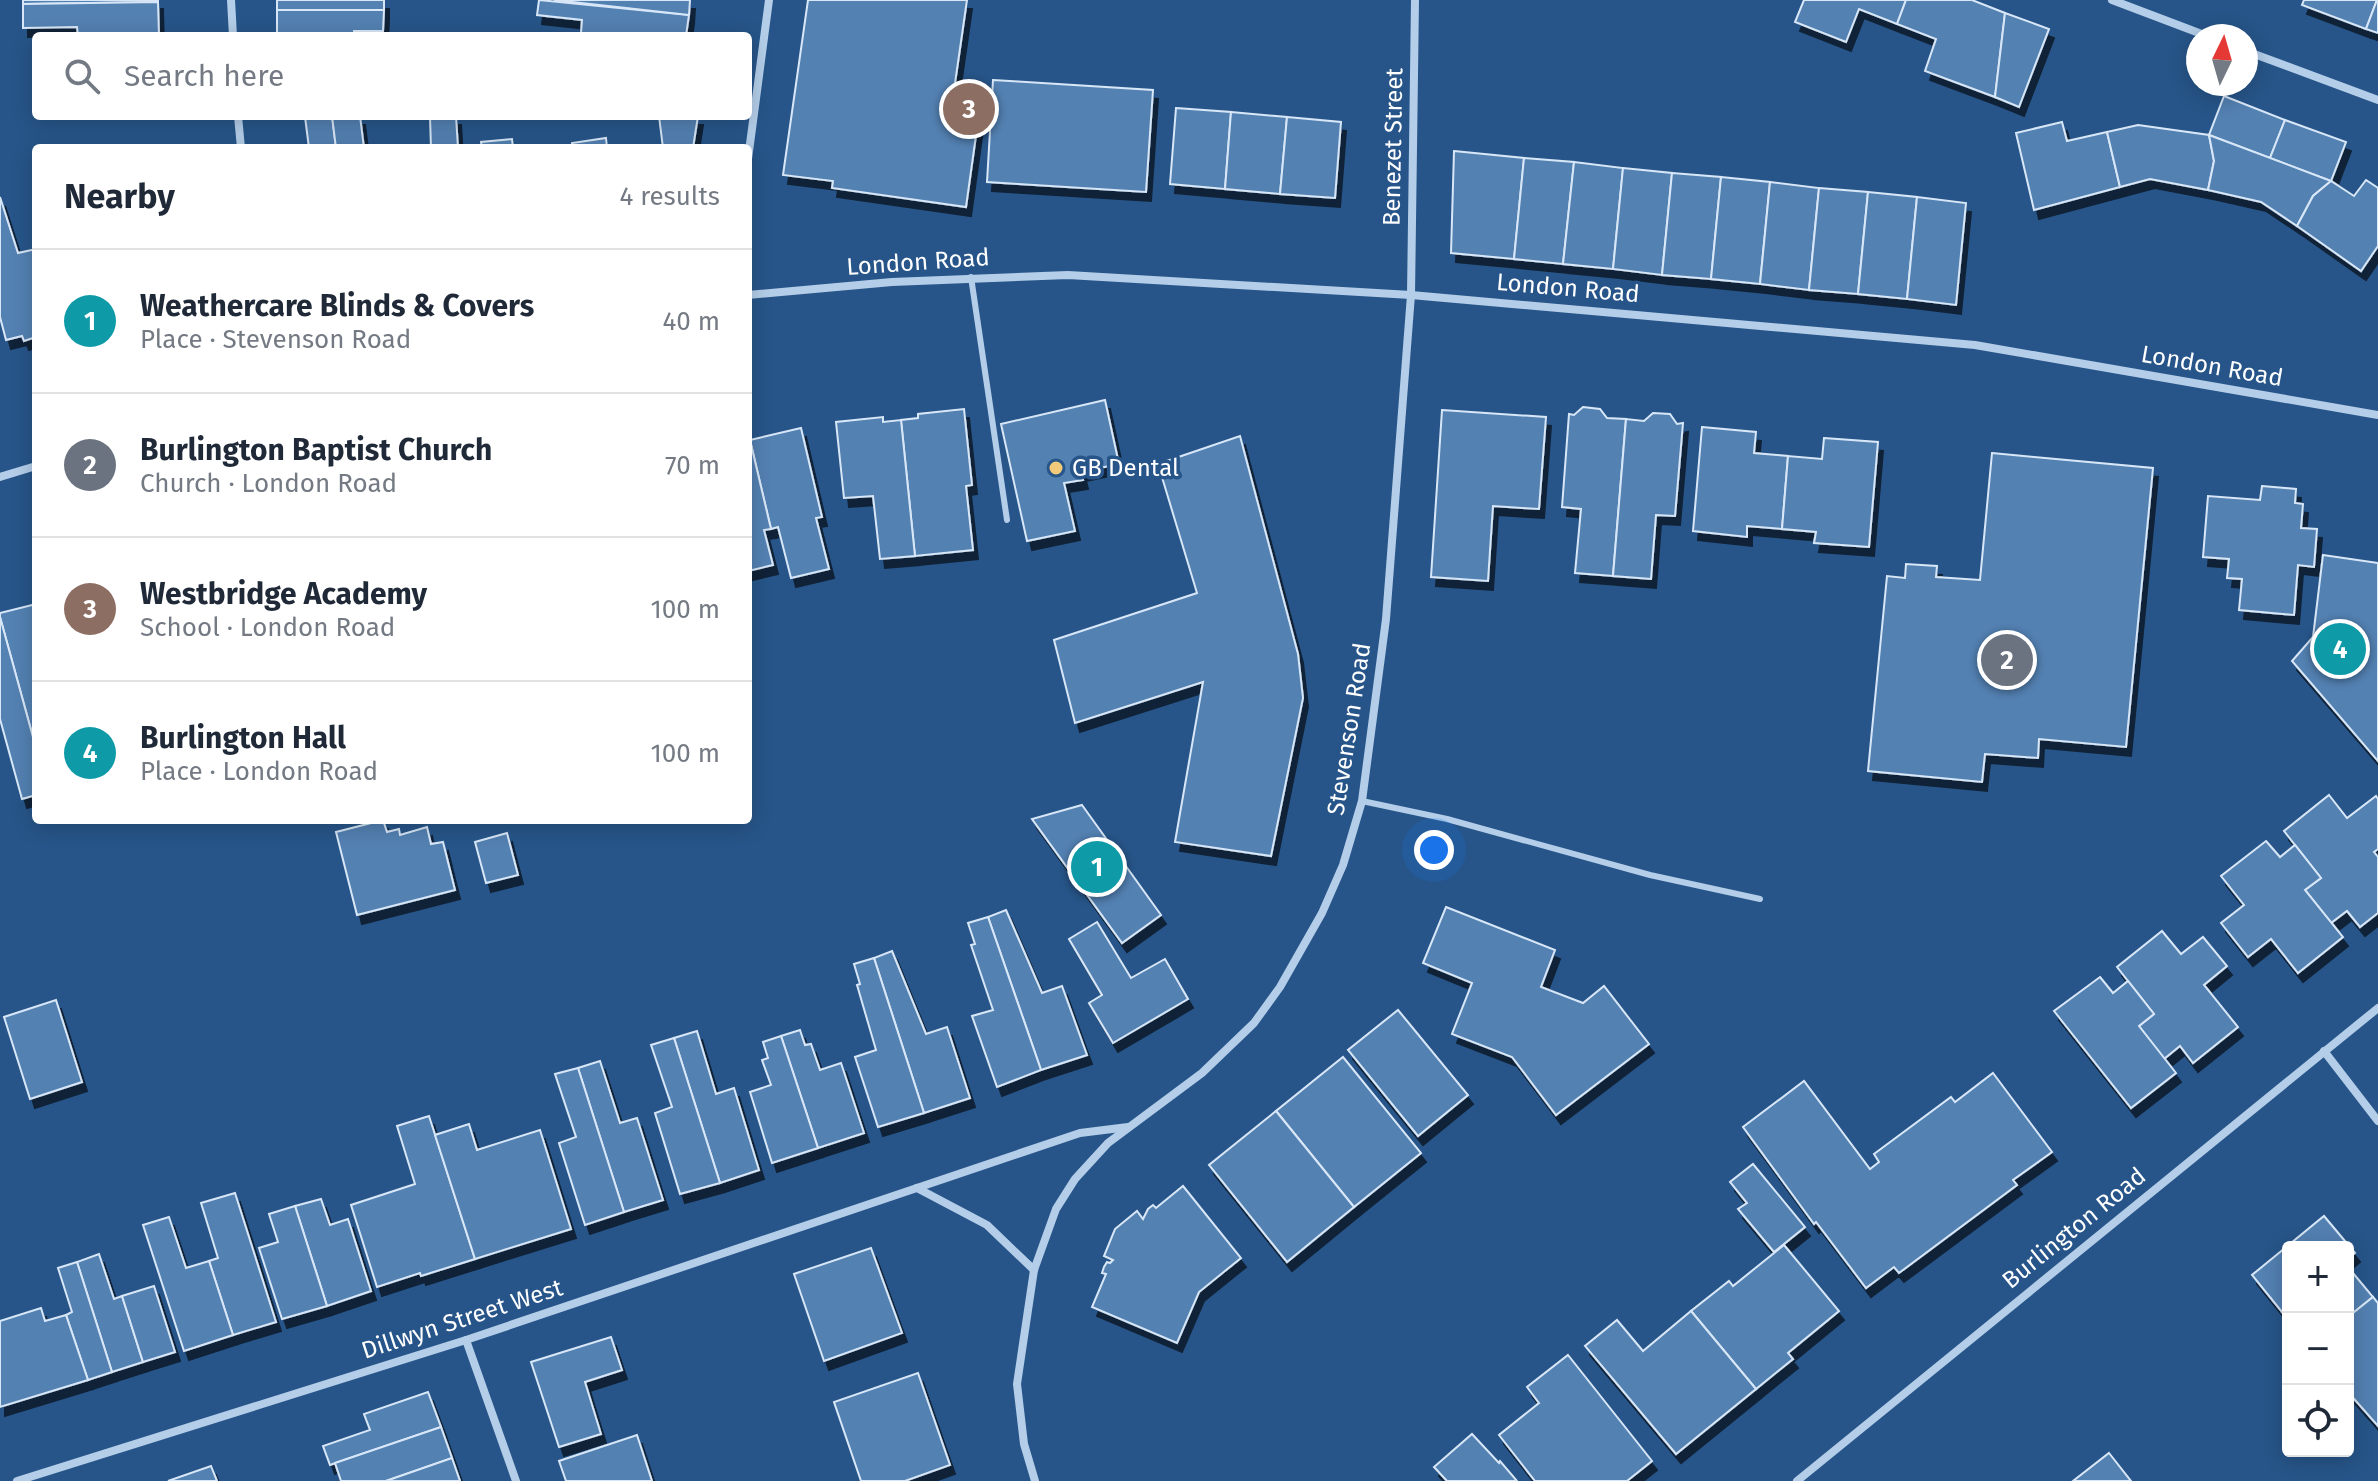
<!DOCTYPE html>
<html lang="en">
<head>
<meta charset="utf-8">
<style>
	:root { --surface:#fff; --page:#f6f6f7; --text:#1f2937; --muted:#747a83; --line:#e0e1e3; --accent:#0b8043 }
	body { margin:0; font-family:"Fira Sans",sans-serif; background:var(--page); color:var(--text) }
	.controls { position:absolute; right:24px; bottom:24px; display:grid; overflow:hidden; border-radius:8px; box-shadow:0 4px 20px #0003 }
	.controls button { width:72px; height:72px; display:grid; place-items:center; padding:0; border:0; border-bottom:2px solid var(--line); background:var(--surface); color:var(--text); font:40px sans-serif }
	.compass { position:absolute; left:2186px; top:24px; width:72px; height:72px; border-radius:50%; background:var(--surface); box-shadow:0 4px 20px #0003; rotate:5deg }
	.you { position:absolute; left:1434px; top:850px; width:28px; height:28px; margin:-20px; border:6px solid #fff; border-radius:50%; background:#1a73e8; box-shadow:0 0 0 12px #1a73e833 }
	.badge { display:grid; place-items:center; width:52px; height:52px; border-radius:50%; background:var(--accent); color:#fff; font-size:26px; font-weight:700 }
	.pin { position:absolute; translate:-50% -50%; border:4px solid #fff; box-shadow:0 2px 8px #0006 }
	.list { margin:0; padding:0; list-style:none }
	h2 { display:flex; justify-content:space-between; align-items:center; height:104px; margin:0; padding:0 32px; font-size:34px }
	h2 small { font-size:26px; font-weight:400; color:var(--muted) }
	.list li { display:grid; grid-template-columns:52px 1fr auto; gap:24px; align-items:center; box-sizing:border-box; height:144px; padding:0 32px; border-top:2px solid var(--line) }
	.list b { display:block; font-size:30px; white-space:nowrap }
	.list p { margin:0; font-size:26px; white-space:nowrap; color:var(--muted) }
	.list em { font-size:26px; font-style:normal; color:var(--muted) }
	.icon { flex:none; width:44px; height:44px; fill:none; stroke:currentColor; stroke-width:2; stroke-linecap:round; stroke-linejoin:round }
	.map { position:relative; flex:none; width:2378px; height:1481px; overflow:hidden }
	.search { position:absolute; background:var(--surface); box-shadow:0 4px 20px #0003; left:32px; top:32px; width:720px; height:88px; display:flex; align-items:center; gap:20px; box-sizing:border-box; padding:0 28px; border-radius:8px; color:var(--muted); font-size:30px }
	.panel { position:absolute; background:var(--surface); box-shadow:0 4px 20px #0003; left:32px; top:144px; width:720px; height:680px; border-radius:8px }
	.map>svg:first-child { display:block }
	.building { fill:#5381b2; stroke:#d8e7f7; stroke-width:2; filter:url(#shadow) }
	.lines { fill:none; stroke-linecap:round; stroke-linejoin:round }
	.lane { stroke:#b4cee9; stroke-width:6 }
	.street { stroke:#b4cee9; stroke-width:8 }
	.poi-dot { fill:#f2ca79; stroke:#275589; stroke-width:3 }
	.labels { text-anchor:middle; stroke-width:7; stroke-linejoin:round; paint-order:stroke }
	.street-label { font-size:24px; fill:#fff; stroke:#275589 }
	.poi-label { font-size:24px; fill:#fff; stroke:#275589; text-anchor:start }
</style>
</head>
<body>
<div class="map">
<svg width="2378" height="1481" viewBox="0 0 2378 1481">
	<defs>
		<filter id="shadow"><feDropShadow dx="5" dy="9" stdDeviation="0" flood-color="#0009"/></filter>
	</defs>
	<rect width="100%" height="100%" fill="#275589"/>
	<g class="building">
		<path d="M23 0H158V2L23 4Z"/>
		<rect x="277" y="0" width="107" height="10"/>
		<path d="M539 0 689 15 686 36H610L581 33 582 20 537 15Z"/>
		<path d="M554 0H690L689 15Z"/>
		<path d="M808 0H967L952 104 980 107 966 207 832 188 833 181 783 175Z"/>
		<path d="M1804 0H1906L1897 24 1859 9 1846 42 1795 22Z"/>
		<path d="M1906 0H1972L2005 13 1995 97 1925 71 1936 39 1897 24Z"/>
		<path d="M2304 0H2377L2366 29 2302 5Z"/>
		<path d="M2377 0H2378V33L2366 29Z"/>
		<path d="M158 2 159 36H78L77 27 23 28V4Z"/>
		<path d="M277 10H384L383 31H354V36H277Z"/>
		<path d="M2005 13 2049 29 2019 107 1995 97Z"/>
		<path d="M993 80 1153 90 1146 192 987 182Z"/>
		<path d="M2224 96 2285 120 2270 158 2209 135Z"/>
		<path d="M1176 108 1231 112 1225 189 1170 184Z"/>
		<path d="M1231 112 1287 117 1280 194 1225 189Z"/>
		<path d="M332 116 336 148H309L305 117Z"/>
		<path d="M332 116H360L364 148H336Z"/>
		<path d="M456 116 458 148H431L430 117Z"/>
		<path d="M659 116H698L693 148H663Z"/>
		<path d="M1287 117 1341 122 1335 198 1280 194Z"/>
		<path d="M2285 120 2346 142 2331 181 2270 158Z"/>
		<path d="M2062 122 2067 141 2107 132 2120 187 2034 210 2016 133Z"/>
		<path d="M2138 125 2209 135 2214 161 2208 190 2150 179 2120 187 2107 132Z"/>
		<path d="M2209 135 2331 181 2313 196 2297 226 2261 202 2208 190 2214 161Z"/>
		<path d="M606 138 607 148H572V143Z"/>
		<path d="M512 139 513 148H482L481 142Z"/>
		<path d="M1454 151 1524 158 1514 259 1451 253Z"/>
		<path d="M1524 158 1574 162 1563 264 1514 259Z"/>
		<path d="M1574 162 1623 168 1613 269 1563 264Z"/>
		<path d="M1623 168 1672 173 1662 275 1613 269Z"/>
		<path d="M1672 173 1721 177 1711 279 1662 275Z"/>
		<path d="M1721 177 1770 182 1760 284 1711 279Z"/>
		<path d="M2366 180 2378 188V246L2361 271 2297 226 2313 196 2331 181 2354 196Z"/>
		<path d="M1770 182 1819 188 1809 290 1760 284Z"/>
		<path d="M1819 188 1868 192 1858 294 1809 290Z"/>
		<path d="M1868 192 1917 197 1907 299 1858 294Z"/>
		<path d="M0 197 18 253 36 249V337L24 341 22 336 6 340 0 317Z"/>
		<path d="M1917 197 1966 203 1956 305 1907 299Z"/>
		<path d="M1105 400 1119 464 1081 472 1083 480 1064 483 1075 531 1027 541 1001 424Z"/>
		<path d="M1583 407 1600 409 1607 418 1626 419 1613 576 1575 573 1581 509 1562 507 1569 414 1574 415Z"/>
		<path d="M964 409 972 485 966 486 973 550 915 556 901 420 918 418V414Z"/>
		<path d="M1442 410 1546 417 1539 509 1493 506 1488 581 1431 577Z"/>
		<path d="M1653 413 1670 414 1677 424 1683 423 1675 516 1656 515 1651 579 1613 576 1626 419 1644 421Z"/>
		<path d="M883 417V422L901 420 915 556 880 559 873 496 844 498 836 422Z"/>
		<path d="M1702 427 1756 432 1754 453 1788 456 1782 529 1747 526V537L1693 531Z"/>
		<path d="M801 428 822 517 816 518 829 569 791 578 778 527 771 529 750 440Z"/>
		<path d="M1240 436 1298 654 1303 698 1271 856 1175 842 1203 682 1075 723 1054 640 1197 593 1158 464Z"/>
		<path d="M1824 438 1878 442 1869 547 1814 543 1816 532 1782 529 1788 456 1822 459Z"/>
		<path d="M750 440 771 529 764 530 773 565 748 571Z"/>
		<path d="M1992 453 2153 468 2126 747 2039 739 2038 758 1985 754 1982 782 1868 771 1887 576 1905 578 1906 564 1937 566 1936 577 1980 580Z"/>
		<path d="M2262 486 2296 489 2295 503 2303 504 2301 528 2317 529 2314 567 2298 565 2294 615 2239 610 2242 579 2227 578 2229 559 2203 557 2208 496 2260 500Z"/>
		<path d="M2323 555 2378 563V761L2292 661 2313 637Z"/>
		<path d="M36 604V748L0 617V613Z"/>
		<path d="M0 617 36 748V795L22 799 0 719Z"/>
		<path d="M2329 795 2347 818 2376 796 2378 799V849L2374 852 2378 857V913L2360 927 2347 911 2331 923 2305 890 2321 878 2284 831Z"/>
		<path d="M1082 805 1161 915 1122 943 1032 819Z"/>
		<path d="M383 820 387 832 399 829 400 835 427 827 431 844 443 842 455 890 357 915 336 832Z"/>
		<path d="M507 833 518 875 486 883 475 842Z"/>
		<path d="M2266 841 2280 857 2295 845 2321 878 2305 890 2343 937 2298 973 2271 939 2248 957 2221 923 2244 905 2221 876Z"/>
		<path d="M1446 907 1555 950 1541 987 1583 1003 1604 986 1649 1044 1556 1115 1512 1057 1452 1034 1472 983 1423 963Z"/>
		<path d="M1006 910 1042 993 1062 986 1087 1055 1041 1070 988 917Z"/>
		<path d="M988 917 1041 1070 997 1087 972 1016 993 1010 971 945 975 944 968 923Z"/>
		<path d="M1097 922 1131 978 1165 959 1188 999 1113 1043 1089 1003 1102 995 1069 939Z"/>
		<path d="M2162 931 2181 954 2203 937 2227 966 2204 985 2238 1027 2193 1063 2180 1046 2164 1059 2139 1026 2154 1014 2117 967Z"/>
		<path d="M892 951 926 1034 947 1027 970 1098 924 1113 874 958Z"/>
		<path d="M874 958 924 1113 878 1127 855 1057 876 1050 857 985 860 984 854 964Z"/>
		<path d="M2100 977 2113 993 2128 981 2154 1014 2139 1026 2176 1073 2131 1108 2054 1011Z"/>
		<path d="M56 1000 82 1082 30 1099 4 1017Z"/>
		<path d="M1398 1010 1468 1095 1418 1136 1348 1050Z"/>
		<path d="M800 1030 805 1045 811 1044 820 1070 841 1063 864 1133 818 1148 781 1036Z"/>
		<path d="M697 1031 716 1094 734 1088 759 1170 720 1183 674 1038Z"/>
		<path d="M781 1036 818 1148 772 1163 750 1092 771 1085 762 1060 768 1058 763 1042Z"/>
		<path d="M674 1038 720 1183 680 1194 655 1113 672 1107 651 1045Z"/>
		<path d="M1343 1057 1421 1153 1354 1207 1276 1111Z"/>
		<path d="M600 1061 620 1123 637 1118 663 1200 624 1212 578 1068Z"/>
		<path d="M578 1068 624 1212 585 1225 559 1143 576 1137 555 1074Z"/>
		<path d="M1993 1073 2052 1152 2013 1180 2017 1185 1899 1273 1894 1267 1866 1288 1816 1222 1814 1224 1743 1127 1804 1081 1870 1169 1879 1162 1874 1154 1951 1097 1955 1102Z"/>
		<path d="M1276 1111 1354 1207 1287 1262 1209 1165Z"/>
		<path d="M429 1116 475 1259 421 1276 420 1273 377 1287 351 1205 415 1184 397 1126Z"/>
		<path d="M469 1124 477 1150 540 1130 571 1229 475 1259 435 1135Z"/>
		<path d="M1753 1164 1805 1227 1774 1252 1738 1209 1747 1203 1730 1182Z"/>
		<path d="M1183 1186 1241 1258 1199 1292 1177 1343 1092 1307 1106 1274 1102 1273 1104 1267 1107 1262 1110 1263 1113 1260 1104 1256 1115 1229 1137 1211 1143 1219 1148 1209 1153 1205 1156 1208Z"/>
		<path d="M235 1193 276 1322 233 1335 209 1261 218 1258 201 1203Z"/>
		<path d="M321 1199 330 1225 348 1219 371 1291 327 1306 295 1206Z"/>
		<path d="M295 1206 327 1306 282 1319 259 1248 278 1242 269 1214Z"/>
		<path d="M2324 1216 2355 1253 2348 1259V1247H2288V1307L2282 1312 2252 1275Z"/>
		<path d="M169 1217 186 1268 209 1261 233 1335 184 1351 143 1225Z"/>
		<path d="M1784 1245 1839 1311 1788 1353 1793 1359 1756 1389 1691 1311 1729 1281 1733 1286Z"/>
		<path d="M871 1248 902 1333 824 1361 794 1274Z"/>
		<path d="M99 1254 114 1299 122 1296 143 1362 112 1372 77 1262Z"/>
		<path d="M77 1262 112 1372 88 1380 66 1315 72 1312 58 1268Z"/>
		<path d="M2348 1267 2373 1297 2348 1317Z"/>
		<path d="M154 1286 175 1352 143 1362 122 1296Z"/>
		<path d="M2373 1297 2378 1303V1426L2348 1392V1376L2352 1372 2348 1367V1317Z"/>
		<path d="M41 1308 45 1321 66 1315 88 1380 0 1407V1321Z"/>
		<path d="M1691 1311 1756 1389 1676 1454 1585 1346 1617 1320 1643 1351Z"/>
		<path d="M611 1337 622 1370 585 1382 601 1434 559 1447 531 1362Z"/>
		<path d="M1568 1355 1652 1461 1627 1481H1535L1499 1435 1539 1403 1527 1387Z"/>
		<path d="M918 1373 950 1465 905 1481H861L834 1402Z"/>
		<path d="M428 1392 441 1427 330 1465 323 1446 370 1430 364 1414Z"/>
		<path d="M441 1427 452 1458 386 1481H341L335 1463Z"/>
		<path d="M1472 1434 1499 1463 1500 1461 1517 1481H1447L1434 1467Z"/>
		<path d="M637 1435 652 1481H566L559 1461Z"/>
		<path d="M2109 1453 2131 1481H2073Z"/>
		<path d="M452 1458 460 1481H386Z"/>
		<path d="M211 1466 217 1481H168Z"/>
	</g>
	<g class="lines">
		<g class="lane">
			<path d="M971 277 1007 520"/>
			<path d="M1362 801 1447 819 1650 875 1760 899"/>
		</g>
		<g class="street">
			<path d="M231 0 233 36"/>
			<path d="M2112 0 2207 36"/>
			<path d="M2246 51 2378 100"/>
			<path d="M238 116 241 148"/>
			<path d="M748 159 769 0"/>
			<path d="M748 295 892 282 1068 275 1411 295 1975 345 2378 415"/>
			<path d="M0 477 36 466"/>
			<path d="M2324 1051 2378 1121"/>
			<path d="M917 1188 987 1225 1034 1270"/>
			<path d="M466 1340 516 1481"/>
			<path d="M17 1481 466 1340 1080 1133 1128 1127"/>
			<path d="M1035 1481 1024 1444 1017 1384 1034 1270 1056 1209 1075 1179 1108 1143 1202 1073 1254 1023 1280 987 1322 913 1343 865 1362 801 1386 619 1411 295 1415 0"/>
			<path d="M1797 1481 2378 1008"/>
		</g>
	</g>
	<circle class="poi-dot" cx="1056" cy="468" r="8"/>
	<g class="labels">
		<g class="street-label">
			<text transform="translate(1393 147) rotate(-89)" y="8">Benezet Street</text>
			<text transform="translate(918 262) rotate(-4)" y="8">London Road</text>
			<text transform="translate(1568 288) rotate(5)" y="8">London Road</text>
			<text transform="translate(2212 366) rotate(10)" y="8">London Road</text>
			<text transform="translate(1349 729) rotate(-81)" y="8">Stevenson Road</text>
			<text transform="translate(2074 1228) rotate(-39)" y="8">Burlington Road</text>
			<text transform="translate(462 1319) rotate(-18)" y="8">Dillwyn Street West</text>
		</g>
		<g class="poi-label">
			<text x="1072" y="476">GB Dental</text>
		</g>
	</g>
</svg>
<div class="controls">
<button>+</button>
<button>−</button>
<button><svg class="icon" aria-label="locate" viewBox="0 0 24 24"><circle cx="12" cy="12" r="6"/><path d="M12 2v4M12 18v4M2 12h4M18 12h4"/></svg></button>
</div>
<svg class="compass" viewBox="-18 -18 36 36"><path d="M0-13l5 13h-10z" fill="#e53935"/><path d="M0 13l5-13h-10z" fill="#747a83"/></svg>
<div class="you"></div>
<div class="pin badge" style="left:1097px;top:867px;background:#0f9aa8">1</div>
<div class="pin badge" style="left:2007px;top:660px;background:#6b7280">2</div>
<div class="pin badge" style="left:969px;top:109px;background:#8d6e63">3</div>
<div class="pin badge" style="left:2340px;top:649px;background:#0f9aa8">4</div>
<div class="search"><svg class="icon" aria-label="search" viewBox="0 0 24 24"><circle cx="10" cy="10" r="6"/><path d="M15 15l6 6"/></svg>Search here</div>
<section class="panel">
<h2>Nearby<small>4 results</small></h2>
<ul class="list">
<li><span class="badge" style="background:#0f9aa8">1</span><div><b>Weathercare Blinds &amp; Covers</b><p>Place · Stevenson Road</p></div><em>40 m</em></li>
<li><span class="badge" style="background:#6b7280">2</span><div><b>Burlington Baptist Church</b><p>Church · London Road</p></div><em>70 m</em></li>
<li><span class="badge" style="background:#8d6e63">3</span><div><b>Westbridge Academy</b><p>School · London Road</p></div><em>100 m</em></li>
<li><span class="badge" style="background:#0f9aa8">4</span><div><b>Burlington Hall</b><p>Place · London Road</p></div><em>100 m</em></li>
</ul>
</section>
</div>
</body>
</html>
